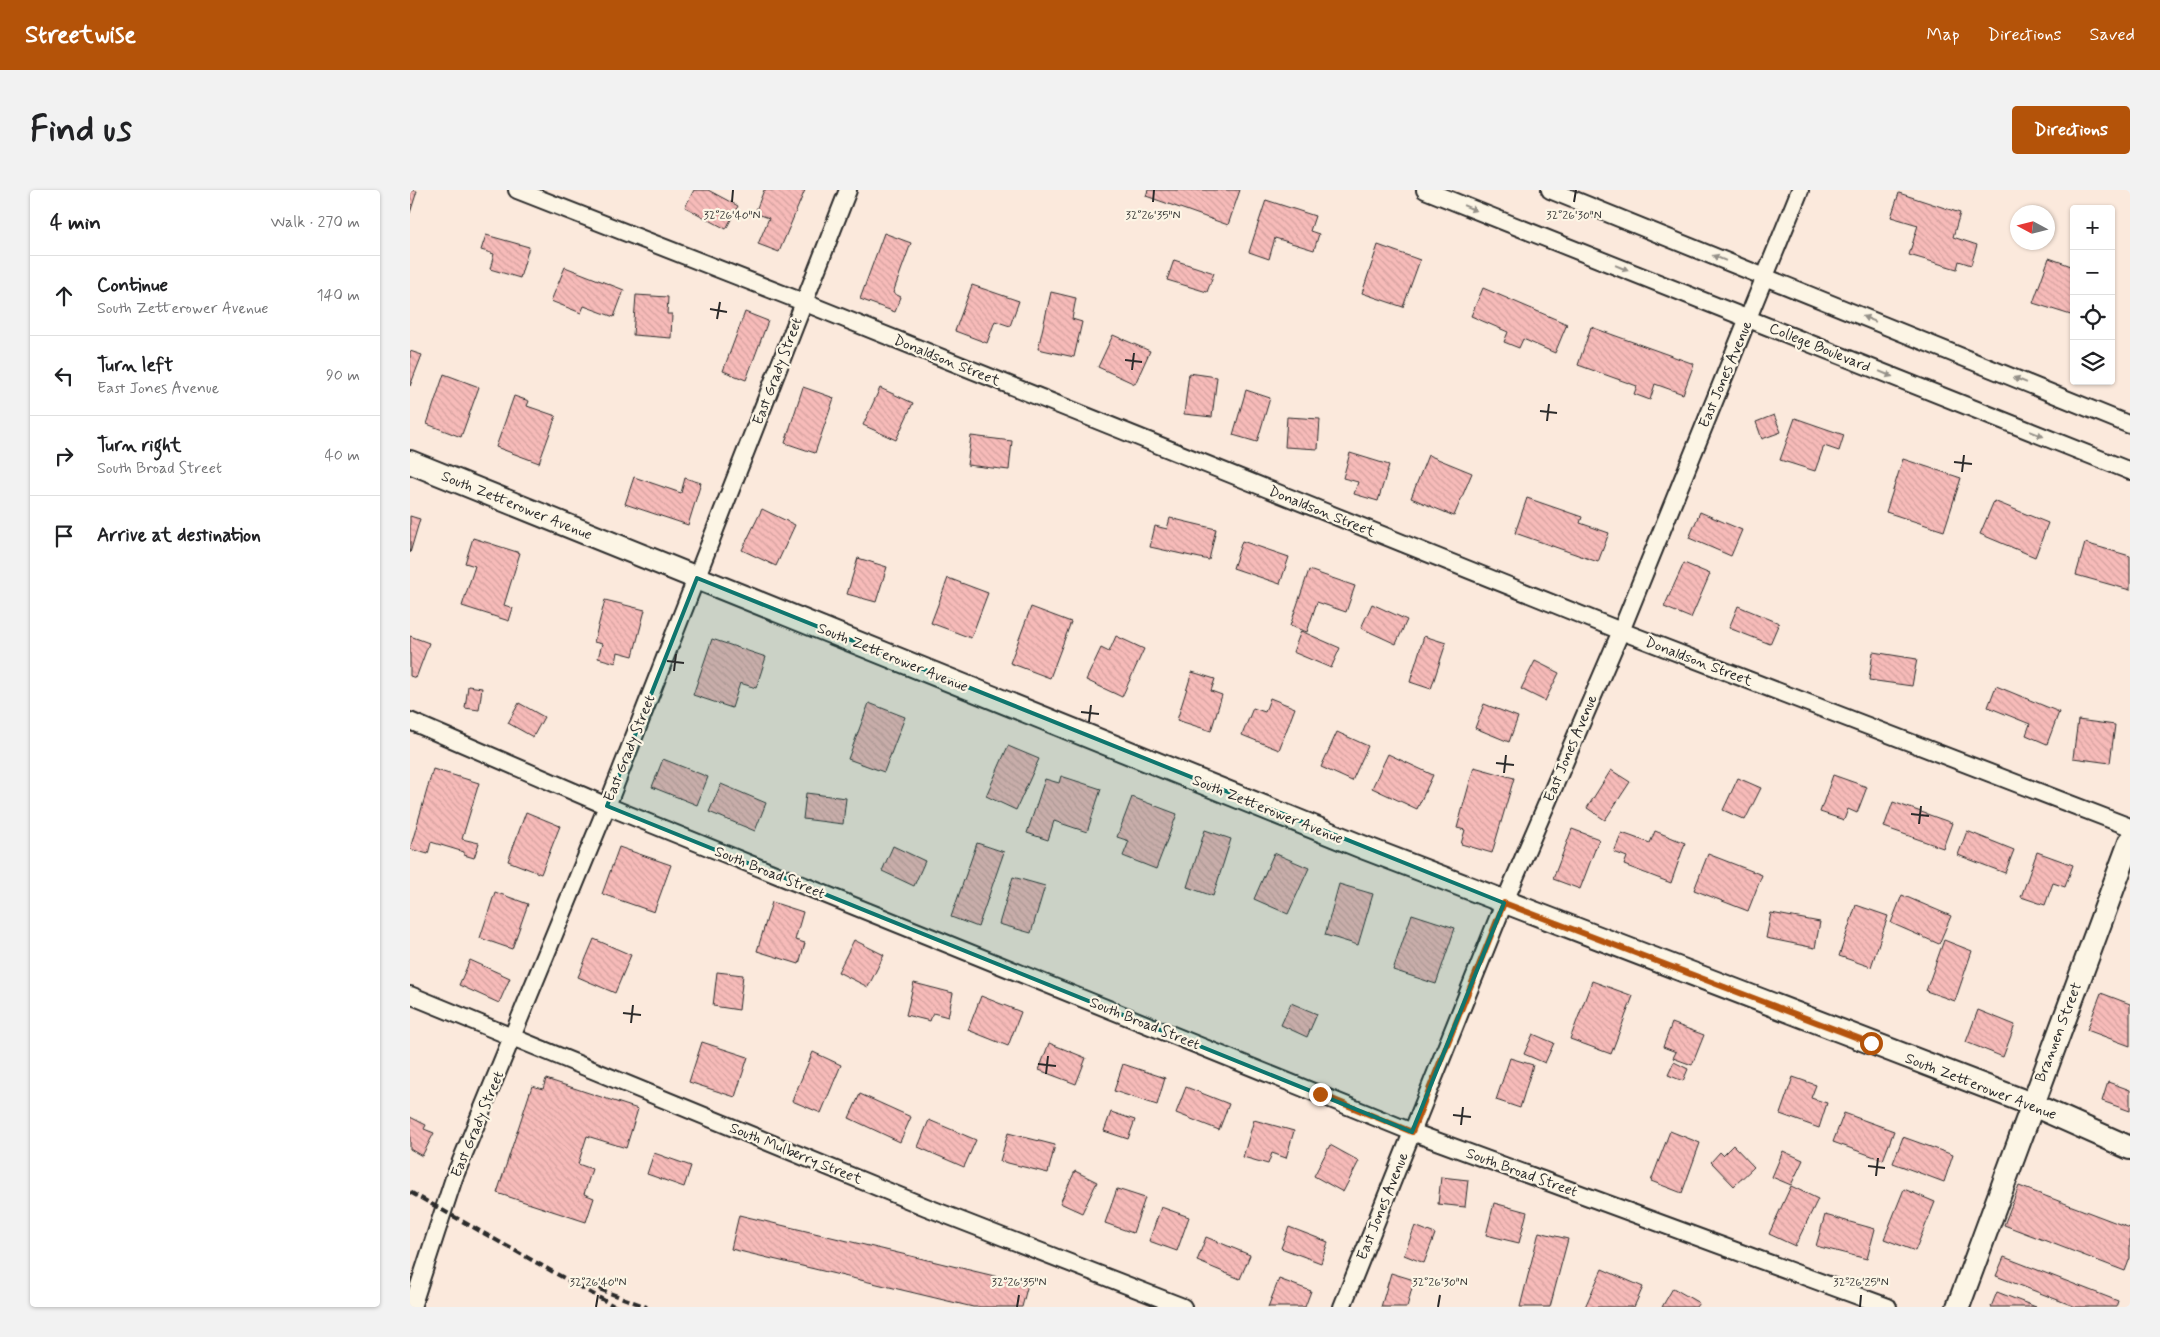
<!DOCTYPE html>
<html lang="en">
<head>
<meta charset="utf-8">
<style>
	:root { --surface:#fff; --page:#f2f2f2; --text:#202124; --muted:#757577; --line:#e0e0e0; --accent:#b45309 }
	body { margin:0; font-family:Mynerve,sans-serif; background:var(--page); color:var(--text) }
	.controls { position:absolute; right:15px; top:15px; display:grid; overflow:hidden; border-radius:5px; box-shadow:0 1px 4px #0004 }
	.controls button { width:45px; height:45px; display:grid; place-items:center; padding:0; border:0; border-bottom:1px solid var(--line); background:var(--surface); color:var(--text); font:25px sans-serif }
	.compass { position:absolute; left:1600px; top:15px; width:45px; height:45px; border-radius:50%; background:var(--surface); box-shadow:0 1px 4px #0004; rotate:277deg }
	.stop { position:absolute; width:15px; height:15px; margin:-11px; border:4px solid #b45309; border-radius:50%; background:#fff }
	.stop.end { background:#b45309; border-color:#fff; box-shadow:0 1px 5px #0008 }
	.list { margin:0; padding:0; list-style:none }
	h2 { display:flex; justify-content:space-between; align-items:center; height:65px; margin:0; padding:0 20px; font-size:21px }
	h2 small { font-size:16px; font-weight:400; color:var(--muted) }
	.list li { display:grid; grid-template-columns:32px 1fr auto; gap:15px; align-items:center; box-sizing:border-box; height:80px; padding:0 20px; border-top:1px solid var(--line) }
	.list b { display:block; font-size:19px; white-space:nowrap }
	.list p { margin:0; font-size:16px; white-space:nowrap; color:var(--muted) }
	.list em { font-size:16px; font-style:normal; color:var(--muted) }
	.icon { flex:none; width:28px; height:28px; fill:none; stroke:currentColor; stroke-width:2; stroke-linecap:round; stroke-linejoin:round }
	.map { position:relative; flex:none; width:1720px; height:1117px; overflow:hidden; border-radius:5px }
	header { display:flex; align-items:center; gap:30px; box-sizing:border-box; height:70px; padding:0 25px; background:var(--accent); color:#fff }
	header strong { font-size:24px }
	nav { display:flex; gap:28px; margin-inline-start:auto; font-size:18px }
	.intro { display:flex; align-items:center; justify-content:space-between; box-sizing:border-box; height:120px; padding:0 30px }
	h1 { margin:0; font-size:35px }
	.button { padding:12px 22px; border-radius:5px; background:var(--accent); color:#fff; font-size:18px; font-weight:700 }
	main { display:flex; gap:30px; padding:0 30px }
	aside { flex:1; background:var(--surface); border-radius:5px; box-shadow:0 1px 4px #0004 }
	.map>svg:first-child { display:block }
	.building { fill:url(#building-back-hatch); stroke:#2b2b2b }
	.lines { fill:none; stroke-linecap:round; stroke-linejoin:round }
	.street-casing { stroke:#2b2b2b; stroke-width:20 }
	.secondary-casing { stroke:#2b2b2b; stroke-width:26 }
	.street { stroke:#fcf5e5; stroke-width:16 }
	.secondary { stroke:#fcf5e5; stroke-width:22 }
	.rail { stroke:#2b2b2b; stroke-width:4; stroke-dasharray:8 4; stroke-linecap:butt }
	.oneway { fill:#949088 }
	.route { stroke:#b45309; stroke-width:6 }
	.marked { fill:#0f766e; fill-opacity:0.2; stroke:#0f766e; stroke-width:4; stroke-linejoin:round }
	.ticks { fill:none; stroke:#2b2b2b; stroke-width:2 }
	.labels { text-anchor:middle; stroke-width:4.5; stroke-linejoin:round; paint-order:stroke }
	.street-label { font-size:15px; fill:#2b2b2b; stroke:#fcf5e5 }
	.ticks-label { font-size:12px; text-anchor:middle; fill:#2b2b2b; stroke:#fcf5e5; stroke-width:4.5; stroke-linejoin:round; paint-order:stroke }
</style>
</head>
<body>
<header>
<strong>Streetwise</strong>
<nav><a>Map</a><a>Directions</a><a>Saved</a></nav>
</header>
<div class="intro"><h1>Find us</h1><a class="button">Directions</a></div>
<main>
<aside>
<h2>4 min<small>Walk · 270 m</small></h2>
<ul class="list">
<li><svg class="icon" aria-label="ahead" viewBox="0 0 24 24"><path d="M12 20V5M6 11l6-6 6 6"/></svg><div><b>Continue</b><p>South Zetterower Avenue</p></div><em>140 m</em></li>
<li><svg class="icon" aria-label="left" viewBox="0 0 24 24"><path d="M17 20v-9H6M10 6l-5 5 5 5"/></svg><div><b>Turn left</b><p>East Jones Avenue</p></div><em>90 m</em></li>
<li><svg class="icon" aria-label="right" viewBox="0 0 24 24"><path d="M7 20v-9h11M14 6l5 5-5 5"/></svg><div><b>Turn right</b><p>South Broad Street</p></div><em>40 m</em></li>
<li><svg class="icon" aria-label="arrive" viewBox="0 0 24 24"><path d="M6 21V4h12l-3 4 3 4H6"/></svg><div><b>Arrive at destination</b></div></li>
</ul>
</aside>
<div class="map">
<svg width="1720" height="1117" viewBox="0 0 1720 1117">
	<defs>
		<pattern id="building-back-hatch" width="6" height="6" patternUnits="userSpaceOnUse" patternTransform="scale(1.25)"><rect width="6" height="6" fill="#f7bbb9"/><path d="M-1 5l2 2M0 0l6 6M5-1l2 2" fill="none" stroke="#d4a19f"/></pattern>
	</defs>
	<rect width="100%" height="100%" fill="#fbe9dc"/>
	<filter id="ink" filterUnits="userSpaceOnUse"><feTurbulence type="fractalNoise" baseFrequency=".02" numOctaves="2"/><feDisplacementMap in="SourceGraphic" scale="10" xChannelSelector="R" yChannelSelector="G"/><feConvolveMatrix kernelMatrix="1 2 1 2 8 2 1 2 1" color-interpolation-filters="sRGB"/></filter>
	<g filter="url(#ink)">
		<g class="building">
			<path d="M0 0 7 1 0 23Z"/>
			<path d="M284 0H298L328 16 316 39 275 17Z"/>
			<path d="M354 0H395L369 62 348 54 359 28 345 23Z"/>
			<path d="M738 0H830L818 35 736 6Z"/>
			<path d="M1489 3 1550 23 1543 47 1567 55 1561 75 1549 71 1547 79 1499 65 1508 35 1481 27Z"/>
			<path d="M856 10 905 26 900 41 909 44 904 60 865 48 859 69 839 62Z"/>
			<path d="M474 43 501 53 483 103 491 107 485 122 450 109Z"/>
			<path d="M76 45 119 57 110 88 80 79 84 64 71 60Z"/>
			<path d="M968 55 1010 70 993 117 952 103Z"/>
			<path d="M1639 68 1664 77V126L1623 113Z"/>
			<path d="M764 70 804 83 797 102 757 90Z"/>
			<path d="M155 77 214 100 204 127 174 116 171 123 141 111Z"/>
			<path d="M562 95 609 111 600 136 585 131 577 153 545 141Z"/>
			<path d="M1073 98 1157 134 1145 163 1113 149 1109 158 1094 152 1098 142 1061 126Z"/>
			<path d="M641 102 666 108 662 129 672 132 664 167 628 159Z"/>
			<path d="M226 105 258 107 257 124H262L261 148 223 145Z"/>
			<path d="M335 122 358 131 336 190 313 181Z"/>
			<path d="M1181 137 1284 174 1273 204 1245 194 1240 210 1224 204 1227 196 1168 175Z"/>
			<path d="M703 145 740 161 725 194 688 177Z"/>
			<path d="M0 161 12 165 0 196Z"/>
			<path d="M779 183 807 187 802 227 774 224Z"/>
			<path d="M34 184 69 197 51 247 17 234Z"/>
			<path d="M393 197 424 208 405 263 375 253Z"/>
			<path d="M470 198 503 213 486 250 453 235Z"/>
			<path d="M836 200 860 208 847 252 823 245Z"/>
			<path d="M104 206 119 211 117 216 146 226 129 273 86 257Z"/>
			<path d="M1364 225 1371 242 1352 249 1346 232Z"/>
			<path d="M877 227 910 229 908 259 875 257Z"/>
			<path d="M1385 228 1434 245 1429 261 1414 256 1405 281 1370 270Z"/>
			<path d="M561 246 602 251 599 280 557 275Z"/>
			<path d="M940 263 979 275 968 311 944 304 948 292 933 288Z"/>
			<path d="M1018 265 1062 283 1044 326 1001 308Z"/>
			<path d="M1493 269 1551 288 1534 341 1476 322Z"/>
			<path d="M224 287 271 303 275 288 291 293 278 335 215 314Z"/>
			<path d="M1117 308 1172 327 1170 333 1199 343 1188 372 1105 343Z"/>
			<path d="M1584 311 1638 333 1625 367 1570 344Z"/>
			<path d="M352 319 385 335 366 376 332 360Z"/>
			<path d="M1290 322 1332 340 1321 366 1279 348Z"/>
			<path d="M0 326 10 329 0 363Z"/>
			<path d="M760 328 806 339 799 370 740 357 745 336 757 339Z"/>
			<path d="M63 348 110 363 94 415 103 418 99 431 52 416 65 376 55 373Z"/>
			<path d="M832 351 879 367 870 394 823 378Z"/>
			<path d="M1675 353 1720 366V400L1666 385Z"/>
			<path d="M448 368 477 377 466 412 437 404Z"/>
			<path d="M1274 373 1300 384 1281 428 1254 417Z"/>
			<path d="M899 380 945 396 936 422 907 412 897 442 880 436Z"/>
			<path d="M538 388 578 403 561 448 521 433Z"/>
			<path d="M195 410 235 420 223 466 208 462 206 473 188 468 192 454 184 452Z"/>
			<path d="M962 414 997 430 986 454 951 438Z"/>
			<path d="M1328 416 1369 433 1360 454 1319 438Z"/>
			<path d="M621 417 661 432 640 488 600 473Z"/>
			<path d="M891 441 930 458 921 478 883 462Z"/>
			<path d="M0 446 19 453 6 488 0 486Z"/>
			<path d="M706 446 734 459 712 507 676 490 691 458 699 462Z"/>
			<path d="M1014 446 1036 453 1021 499 1000 492Z"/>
			<path d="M302 449 356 467 346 498 330 493 322 518 283 505Z"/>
			<path d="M1463 462 1507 469 1502 496 1459 490Z"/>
			<path d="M1125 471 1149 483 1135 511 1111 499Z"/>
			<path d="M782 482 805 489 801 501 812 505 801 541 767 530Z"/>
			<path d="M58 496 72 498 69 520 55 518Z"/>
			<path d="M1586 496 1649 522 1637 554 1616 545 1620 534 1578 517Z"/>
			<path d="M860 508 885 518 869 560 832 545 843 518 855 522Z"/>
			<path d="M109 513 134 527 123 547 98 533Z"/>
			<path d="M459 513 495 527 474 582 438 569Z"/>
			<path d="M1074 514 1108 527 1099 552 1065 538Z"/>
			<path d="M1668 530 1705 535 1700 573 1663 568Z"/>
			<path d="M927 542 958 556 942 591 911 577Z"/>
			<path d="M598 556 629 569 606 620 576 606Z"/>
			<path d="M978 564 1023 585 1007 619 962 598Z"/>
			<path d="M253 569 298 587 287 615 242 597Z"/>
			<path d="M1064 577 1104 588 1082 663 1051 654 1055 640 1047 638Z"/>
			<path d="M23 579 69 593 52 649 69 653 64 668 54 665V662L21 652 18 664 0 659Z"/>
			<path d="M1201 580 1220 592 1195 630 1177 618Z"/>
			<path d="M1423 585 1457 597 1447 623 1438 619 1434 630 1410 622Z"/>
			<path d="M651 586 691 599 677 642 644 631 638 650 617 643 635 589 649 593Z"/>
			<path d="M1328 588 1351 598 1335 630 1313 620Z"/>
			<path d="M311 594 356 613 345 641 299 622Z"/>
			<path d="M396 603 436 608 433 634 393 629Z"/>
			<path d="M722 607 767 624 746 679 713 666 719 651 707 647Z"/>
			<path d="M1483 612 1542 633 1533 658 1474 637Z"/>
			<path d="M116 622 150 636 131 684 98 671Z"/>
			<path d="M1162 639 1189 649 1170 699 1143 689Z"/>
			<path d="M795 640 821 649 803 706 777 697Z"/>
			<path d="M1245 641 1275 653 1261 693 1214 675 1217 667 1204 662 1212 643 1240 653Z"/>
			<path d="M1557 641 1604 660 1595 683 1548 665Z"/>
			<path d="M567 653 594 662 568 737 541 727Z"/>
			<path d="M483 656 515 671 504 696 472 681Z"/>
			<path d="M209 657 261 675 244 722 192 704Z"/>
			<path d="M1627 662 1663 675 1655 697 1643 693 1635 715 1611 707Z"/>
			<path d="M864 663 899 678 878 724 844 709Z"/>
			<path d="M1298 664 1352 685 1338 721 1284 700Z"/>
			<path d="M603 687 635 696 621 743 589 734Z"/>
			<path d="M929 694 963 704 948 755 915 745Z"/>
			<path d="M85 702 118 714 102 759 70 748Z"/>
			<path d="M1492 705 1541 726 1529 754 1481 733Z"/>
			<path d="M362 712 393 722 385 750 395 753 389 774 347 761Z"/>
			<path d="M1446 715 1478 726 1461 777 1429 766Z"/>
			<path d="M1361 723 1410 732 1405 758 1356 748Z"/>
			<path d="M1002 724 1045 738 1026 794 983 780Z"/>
			<path d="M184 749 221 765 205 803 168 787Z"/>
			<path d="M444 750 474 765 458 797 428 782Z"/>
			<path d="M1534 750 1562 761 1545 811 1516 801Z"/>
			<path d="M60 770 100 788 89 813 49 795Z"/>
			<path d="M307 782 333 785 329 820 303 816Z"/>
			<path d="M1182 791 1223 806 1201 864 1160 849Z"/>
			<path d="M504 793 543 803 538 827 523 823 520 831 496 825Z"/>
			<path d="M1691 803 1720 814V856L1677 840Z"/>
			<path d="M571 806 611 822 598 856 558 840Z"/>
			<path d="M881 813 907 824 897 847 871 835Z"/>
			<path d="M1568 820 1605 835 1593 867 1556 852Z"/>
			<path d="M1262 833 1294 845 1282 875 1263 868 1266 862 1253 857Z"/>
			<path d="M1123 844 1144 853 1135 873 1114 864Z"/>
			<path d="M292 852 338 867 325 907 279 892Z"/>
			<path d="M639 853 676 868 666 894 629 880Z"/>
			<path d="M403 862 431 875 411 923 382 911Z"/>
			<path d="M1100 868 1123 875 1110 918 1086 910Z"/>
			<path d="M1264 872 1278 879 1273 891 1258 885Z"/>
			<path d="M713 874 755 888 747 915 704 901Z"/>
			<path d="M1383 887 1406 895 1401 908 1417 913 1409 938 1370 924Z"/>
			<path d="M136 889 228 919 216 958 177 946 168 974 182 979 174 1004 184 1008 176 1032 87 1003 122 896 133 899Z"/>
			<path d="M1698 892 1720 900V921L1692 911Z"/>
			<path d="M776 897 819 914 809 940 766 923Z"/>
			<path d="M450 904 501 927 490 952 439 928Z"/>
			<path d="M701 922 725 930 718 949 694 941Z"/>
			<path d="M1434 923 1484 941 1473 970 1423 952Z"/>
			<path d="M0 927 16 935 14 939 24 943 12 966 0 959Z"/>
			<path d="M519 930 566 950 554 977 508 957Z"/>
			<path d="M844 930 884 941 876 968 862 963 858 974 833 967Z"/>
			<path d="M1260 941 1290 953 1272 1003 1241 991Z"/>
			<path d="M598 943 645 955 638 983 590 971Z"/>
			<path d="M1493 947 1543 965 1534 992 1483 973Z"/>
			<path d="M920 955 949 971 933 1002 904 986Z"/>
			<path d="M1323 955 1344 977 1324 996 1301 972 1310 962 1313 965Z"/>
			<path d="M1373 961 1393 970 1381 995 1362 987Z"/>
			<path d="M244 963 281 976 274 997 237 984Z"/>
			<path d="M665 981 687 992 672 1023 650 1013Z"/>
			<path d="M1031 987 1058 990 1055 1017 1028 1014Z"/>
			<path d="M1381 996 1408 1009 1385 1056 1359 1044Z"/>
			<path d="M1609 996 1720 1038V1068L1715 1081 1594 1035Z"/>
			<path d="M707 999 735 1008 723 1043 695 1033Z"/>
			<path d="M1494 999 1525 1012 1505 1061 1474 1049Z"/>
			<path d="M1084 1013 1117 1022 1109 1053 1076 1045Z"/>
			<path d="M751 1017 779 1027 767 1061 739 1051Z"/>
			<path d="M329 1025 618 1094 612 1117H563L321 1059Z"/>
			<path d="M1415 1025 1465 1039 1457 1069 1406 1056Z"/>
			<path d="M1005 1036 1025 1044 1014 1073 994 1065Z"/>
			<path d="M879 1037 918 1052 911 1073 871 1058Z"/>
			<path d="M1129 1042 1158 1049 1140 1117H1110Z"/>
			<path d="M796 1047 840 1065 830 1089 787 1071Z"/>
			<path d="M1594 1067 1708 1111 1706 1117H1666L1586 1086Z"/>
			<path d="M1192 1079 1233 1097 1224 1117H1175Z"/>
			<path d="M981 1083 1004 1090 997 1117H971Z"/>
			<path d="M869 1089 901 1101 895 1117H858Z"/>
			<path d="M1263 1098 1289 1113 1286 1117H1252Z"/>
			<path d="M1587 1102 1626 1117H1581Z"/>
		</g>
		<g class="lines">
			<defs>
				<g id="street">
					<path d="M107 0 393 112 1211 441 1720 637"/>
					<path d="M1015 0 1720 281"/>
					<path d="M1140 0 1720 235"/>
					<path d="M0 531 197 616 1002 942 1478 1117"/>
					<path d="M0 805 516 1017 773 1117"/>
					<path d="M2 1117 44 988 197 616 438 0"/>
					<path d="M932 1117 1094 713 1211 441 1390 0"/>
				</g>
				<g id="secondary">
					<path d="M0 272 955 658 1621 914 1720 958"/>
					<path d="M1548 1117 1720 652"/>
				</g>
			</defs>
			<use href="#street" class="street-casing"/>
			<use href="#secondary" class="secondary-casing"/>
			<use href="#street" class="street"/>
			<use href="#secondary" class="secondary"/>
			<g class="rail">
				<path d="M0 1002 206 1117"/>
				<path d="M178 1095 237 1117"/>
			</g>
		</g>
		<defs><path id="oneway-solid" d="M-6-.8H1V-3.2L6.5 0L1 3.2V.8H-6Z" transform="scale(1.25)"/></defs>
		<g class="oneway">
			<use href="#oneway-solid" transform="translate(1060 18) rotate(22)"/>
			<use href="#oneway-solid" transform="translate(1309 68) rotate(-158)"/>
			<use href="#oneway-solid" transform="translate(1212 78) rotate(22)"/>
			<use href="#oneway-solid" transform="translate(1459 129) rotate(-158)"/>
			<use href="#oneway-solid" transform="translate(1476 184) rotate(22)"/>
			<use href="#oneway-solid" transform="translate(1610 190) rotate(-158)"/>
			<use href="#oneway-solid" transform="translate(1627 244) rotate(22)"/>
		</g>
	</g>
	<g class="lines" filter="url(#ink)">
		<path class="route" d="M910 904 1002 942 1094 713 1461 853"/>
	</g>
	<path class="marked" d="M287 388 1094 713 1002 942 197 616Z"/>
	<path class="ticks" d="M322 12 323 0M743 12 744 0M1164 12 1166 0M300 119 317 122M307 129 310 112M715 170 732 172M722 180 724 163M1130 221 1147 223M1137 231 1139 214M1544 272 1562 274M1552 282 1554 265M257 471 274 473M264 481 266 464M671 522 689 524M679 532 681 515M1086 573 1104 575M1094 583 1096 565M1501 624 1519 626M1509 634 1511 616M213 823 231 825M221 833 223 815M628 874 646 876M636 884 638 866M1043 925 1061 927M1051 935 1053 917M1458 976 1475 978M1466 986 1468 968M186 1117 188 1105M607 1117 609 1105M1028 1117 1030 1105M1450 1117 1451 1105"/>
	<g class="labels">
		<g class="street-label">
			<text transform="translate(1410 157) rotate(22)" y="5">College Boulevard</text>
			<text transform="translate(537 170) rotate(22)" y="5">Donaldson Street</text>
			<text transform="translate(367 181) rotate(-69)" y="5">East Grady Street</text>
			<text transform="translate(1315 184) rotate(-67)" y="5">East Jones Avenue</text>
			<text transform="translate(107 315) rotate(22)" y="5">South Zetterower Avenue</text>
			<text transform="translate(912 321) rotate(22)" y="5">Donaldson Street</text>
			<text transform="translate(483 467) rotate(22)" y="5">South Zetterower Avenue</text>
			<text transform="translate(1289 471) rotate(21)" y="5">Donaldson Street</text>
			<text transform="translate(219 558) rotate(-68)" y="5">East Grady Street</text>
			<text transform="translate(1160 558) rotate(-67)" y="5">East Jones Avenue</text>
			<text transform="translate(858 619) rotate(22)" y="5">South Zetterower Avenue</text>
			<text transform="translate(360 682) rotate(22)" y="5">South Broad Street</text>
			<text transform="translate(735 833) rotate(22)" y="5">South Broad Street</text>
			<text transform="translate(1648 842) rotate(-69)" y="5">Brannen Street</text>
			<text transform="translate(1571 896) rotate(21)" y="5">South Zetterower Avenue</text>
			<text transform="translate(67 934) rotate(-67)" y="5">East Grady Street</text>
			<text transform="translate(386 963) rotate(22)" y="5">South Mulberry Street</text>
			<text transform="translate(1112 982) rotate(20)" y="5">South Broad Street</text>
			<text transform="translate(972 1016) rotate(-68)" y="5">East Jones Avenue</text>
		</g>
	</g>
	<g class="ticks-label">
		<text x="322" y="29">32°26'40"N</text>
		<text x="743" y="29">32°26'35"N</text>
		<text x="1164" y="29">32°26'30"N</text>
		<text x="188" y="1096">32°26'40"N</text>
		<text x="609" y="1096">32°26'35"N</text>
		<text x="1030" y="1096">32°26'30"N</text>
		<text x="1451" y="1096">32°26'25"N</text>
	</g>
</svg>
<div class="controls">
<button>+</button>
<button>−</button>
<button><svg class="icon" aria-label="locate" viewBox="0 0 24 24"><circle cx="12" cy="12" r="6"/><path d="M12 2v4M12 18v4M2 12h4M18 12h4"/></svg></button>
<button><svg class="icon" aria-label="layers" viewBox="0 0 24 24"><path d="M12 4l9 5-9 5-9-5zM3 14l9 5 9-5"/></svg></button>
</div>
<svg class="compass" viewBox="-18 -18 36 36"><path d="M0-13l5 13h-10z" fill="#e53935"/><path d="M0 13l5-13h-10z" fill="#757577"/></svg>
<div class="stop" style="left:1461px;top:853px"></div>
<div class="stop end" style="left:910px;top:904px"></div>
</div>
</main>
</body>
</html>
